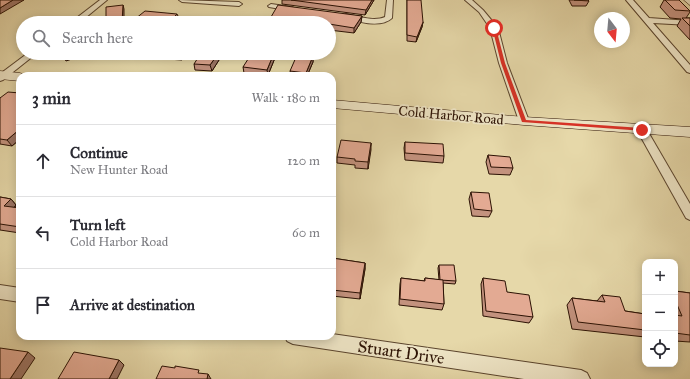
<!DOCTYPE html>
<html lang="en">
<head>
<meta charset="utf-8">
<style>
	:root { --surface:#fff; --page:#f7f7f7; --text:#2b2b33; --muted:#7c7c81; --line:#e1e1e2 }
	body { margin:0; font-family:"IM FELL Great Primer",serif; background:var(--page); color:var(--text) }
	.controls { position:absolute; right:12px; bottom:12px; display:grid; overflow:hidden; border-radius:8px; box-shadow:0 2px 10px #0003 }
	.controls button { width:36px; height:36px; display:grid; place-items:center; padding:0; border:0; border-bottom:1px solid var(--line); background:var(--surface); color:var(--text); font:20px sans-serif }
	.compass { position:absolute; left:594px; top:12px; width:36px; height:36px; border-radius:50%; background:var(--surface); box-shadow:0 2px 10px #0003; rotate:164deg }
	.stop { position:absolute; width:12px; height:12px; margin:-9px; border:3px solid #d93025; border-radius:50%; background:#fff }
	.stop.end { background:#d93025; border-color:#fff; box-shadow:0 1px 4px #0008 }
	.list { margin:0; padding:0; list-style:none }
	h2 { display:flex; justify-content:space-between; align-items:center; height:52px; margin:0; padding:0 16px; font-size:17px }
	h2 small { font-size:13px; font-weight:400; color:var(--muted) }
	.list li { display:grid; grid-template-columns:26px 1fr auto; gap:12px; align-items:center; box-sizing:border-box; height:72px; padding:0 16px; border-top:1px solid var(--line) }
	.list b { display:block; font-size:15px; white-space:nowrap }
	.list p { margin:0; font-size:13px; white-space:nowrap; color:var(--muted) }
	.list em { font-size:13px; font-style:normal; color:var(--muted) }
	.icon { flex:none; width:22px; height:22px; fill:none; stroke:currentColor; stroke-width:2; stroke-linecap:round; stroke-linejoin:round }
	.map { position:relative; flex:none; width:690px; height:379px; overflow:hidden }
	.search { position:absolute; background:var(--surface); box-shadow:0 2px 10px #0003; left:16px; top:16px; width:320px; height:44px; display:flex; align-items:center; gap:10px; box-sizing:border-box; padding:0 14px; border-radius:22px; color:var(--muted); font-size:15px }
	.panel { position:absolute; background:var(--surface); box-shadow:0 2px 10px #0003; left:16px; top:72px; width:320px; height:268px; border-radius:12px }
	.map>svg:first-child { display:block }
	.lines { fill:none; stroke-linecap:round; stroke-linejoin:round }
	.minor-casing { stroke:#5a442d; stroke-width:2 }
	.tertiary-casing { stroke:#5a442d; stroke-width:1 }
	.secondary-casing { stroke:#2c1204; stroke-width:1 }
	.minor { fill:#efe6c7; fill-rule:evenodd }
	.tertiary { fill:#efe6c7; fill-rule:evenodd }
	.secondary { fill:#efe6c7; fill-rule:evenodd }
	.wall { fill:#c3927e; stroke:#2c1204 }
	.shaded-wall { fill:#9f7767; stroke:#2c1204 }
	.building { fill:#e3aa93; stroke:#2c1204 }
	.route { fill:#d93025 }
	.labels { text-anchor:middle; stroke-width:3.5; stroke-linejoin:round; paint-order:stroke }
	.street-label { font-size:14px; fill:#2c1204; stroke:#efe6c7 }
	.near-street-label { font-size:17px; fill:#2c1204; stroke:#efe6c7 }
</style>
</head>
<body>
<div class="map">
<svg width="690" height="379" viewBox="0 0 690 379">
	<rect width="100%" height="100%" fill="#e6d8a9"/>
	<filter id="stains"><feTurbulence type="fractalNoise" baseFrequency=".005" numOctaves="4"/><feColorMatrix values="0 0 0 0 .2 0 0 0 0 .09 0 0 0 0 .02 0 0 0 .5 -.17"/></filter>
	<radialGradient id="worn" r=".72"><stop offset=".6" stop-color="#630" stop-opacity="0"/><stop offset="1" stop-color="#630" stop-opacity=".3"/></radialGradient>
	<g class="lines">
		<defs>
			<g id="minor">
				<path d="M100 0H107L79 23H70Z"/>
				<path d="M179 0 239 2 242 4 239 6 182 2Z"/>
				<path d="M387 0H393L392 18C380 29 357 21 343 18L342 16 346 14C358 16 373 22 385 17Z"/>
				<path d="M465 0H472L483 10 498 28 507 63 529 121 528 123H520L519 121 499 63 490 28 479 12Z"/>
				<path d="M626 0H633L649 18 690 21V25L653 23 690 65V73L687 72Z"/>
				<path d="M271 4 292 7 296 9 292 11 269 7 268 6Z"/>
				<path d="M28 53H37L3 80 0 81V74Z"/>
				<path d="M642 127 647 130 690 204V220L686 218 637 130Z"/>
				<path d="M0 285 20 288V302L0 299Z"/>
				<path d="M332 334 581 370 587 373 590 379H524L293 344 287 341 285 336H332Z"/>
			</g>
			<path id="tertiary" d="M684 0H690V5Z"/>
			<g id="secondary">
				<path d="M0 71 20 73 26 76H20V81L0 79Z"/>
				<path d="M332 100 524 117 690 127V137L524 125 332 108Z"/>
			</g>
		</defs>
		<use href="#minor" class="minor-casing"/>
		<use href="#tertiary" class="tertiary-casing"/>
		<use href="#secondary" class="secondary-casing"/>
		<use href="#minor" class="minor"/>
		<use href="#tertiary" class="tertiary"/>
		<use href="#secondary" class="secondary"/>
	</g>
	<g class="wall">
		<path d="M282 0H374L365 15 282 4Z"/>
		<path d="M407 0 423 22 422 27 416 42 407 41Z"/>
		<path d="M569 0H588L589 1 586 6H572Z"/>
		<path d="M664 0H679L690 11V12L686 18H690V40L677 26 681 19 670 18 660 7Z"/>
		<path d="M362 16 361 22 354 33 329 30V23H275L271 22V17Z"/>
		<path d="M168 53H188L182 60 167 59 166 56Z"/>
		<path d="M259 53H277L268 75 244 73 243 67 257 56Z"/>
		<path d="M218 54 219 60 212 71 195 70 194 64Z"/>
		<path d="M313 56V62L307 76H291L290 71Z"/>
		<path d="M20 93V139L12 146 0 144V98Z"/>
		<path d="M405 142 444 156 443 163 405 160 404 148Z"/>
		<path d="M371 143 368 169 355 168V165L337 163V157Z"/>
		<path d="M488 155 513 168 510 175 489 174 486 162Z"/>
		<path d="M471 192 492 211 489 217 472 216 469 199Z"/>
		<path d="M0 197 11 199 16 205 15 207 20 208V233L0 230Z"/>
		<path d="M332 258 365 263V269L360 299 332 296Z"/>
		<path d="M439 265 456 281 455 284 443 283 444 304 442 310 399 305 400 284 401 278 424 281 425 278 439 280 438 268Z"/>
		<path d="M483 278 507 292 533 317 529 323 483 316 481 284Z"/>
		<path d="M675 291 690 293V342L675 341Z"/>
		<path d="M602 295 625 311 645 314V337L572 329 567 305 572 298 597 301Z"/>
	</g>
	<g class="shaded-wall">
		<path d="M13 0H24L0 14V8Z"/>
		<path d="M372 0H374L365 15 366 10Z"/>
		<path d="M123 5 124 9V23H122Z"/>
		<path d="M177 14 178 16 172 23H168Z"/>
		<path d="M362 16 361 22 354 33V28Z"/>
		<path d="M423 22 422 27 416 42 417 37Z"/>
		<path d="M73 53H90L66 61 63 56Z"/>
		<path d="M185 53H188L182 60 181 57Z"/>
		<path d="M274 53H277L268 75 267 70Z"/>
		<path d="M218 54 219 60 212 71 210 65Z"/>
		<path d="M313 56V62L307 76H306V73Z"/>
		<path d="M20 129V139L12 146 7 140Z"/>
		<path d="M371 143V150L368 169V162Z"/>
		<path d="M11 199 16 205 10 212 4 206Z"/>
		<path d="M365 263V269L360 299V293Z"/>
		<path d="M28 352 35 358 21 379H10Z"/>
		<path d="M119 360 124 365 117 379H109Z"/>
		<path d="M208 374 211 379H207Z"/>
	</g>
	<g class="building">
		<path d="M0 0H13L0 8Z"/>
		<path d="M291 0H372L366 10Z"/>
		<path d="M407 0H421L423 22 417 37 407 35Z"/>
		<path d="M574 0H588L589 1Z"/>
		<path d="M665 0H679L690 11 675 10Z"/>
		<path d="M123 5 122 23H106V7Z"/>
		<path d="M278 5 362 16 354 28 329 24V23H318L271 17Z"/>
		<path d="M145 11 177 14 168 23H130Z"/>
		<path d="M682 18H690V26Z"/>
		<path d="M64 53H73L63 56 62 54Z"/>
		<path d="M168 53H185L181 57 166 56Z"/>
		<path d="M201 53 218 54 210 65 194 64Z"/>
		<path d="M259 53H274L267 70 243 67 250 56H257Z"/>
		<path d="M297 55 313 56 306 73 290 71Z"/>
		<path d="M8 92 20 93V129L7 140 0 139V98Z"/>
		<path d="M341 140 371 143 368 162 355 161V159L337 157Z"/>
		<path d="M405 142 443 144 444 156 405 153Z"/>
		<path d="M488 155 510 157 513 168 491 167Z"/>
		<path d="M471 192 489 193 492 211 474 209Z"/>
		<path d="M0 197 11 199 4 206 20 208V227L0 224Z"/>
		<path d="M332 258 365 263 360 293 332 290Z"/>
		<path d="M439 265H454L456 281 440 280Z"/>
		<path d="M401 278 425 281V278L443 280 444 304 400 299Z"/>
		<path d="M483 278 505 281 507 292 529 295 533 317 486 311Z"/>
		<path d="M675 291 690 293V335L675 333V315L682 316 675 300Z"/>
		<path d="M602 295 620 297 625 311 645 314V330L578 322 572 298 605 302Z"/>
		<path d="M0 348 28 352 10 379H0Z"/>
		<path d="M74 352 119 360 109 379H58Z"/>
		<path d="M162 366 175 368V366L199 370 198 373 208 374 207 379H156Z"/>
	</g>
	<path class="route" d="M492 27 496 28 505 63 526 120 642 128 644 129V131L522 122 501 63Z"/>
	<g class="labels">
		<g class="street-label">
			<text transform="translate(451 115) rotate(5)" y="5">Cold Harbor Road</text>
		</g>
		<g class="near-street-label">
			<text transform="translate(401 352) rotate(8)" y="6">Stuart Drive</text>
		</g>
	</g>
	<rect width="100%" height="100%" filter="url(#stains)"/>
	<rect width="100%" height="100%" fill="url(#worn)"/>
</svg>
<div class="controls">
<button>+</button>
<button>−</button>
<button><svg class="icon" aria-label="locate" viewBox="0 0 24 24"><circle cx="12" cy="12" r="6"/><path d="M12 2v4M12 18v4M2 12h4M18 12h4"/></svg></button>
</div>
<svg class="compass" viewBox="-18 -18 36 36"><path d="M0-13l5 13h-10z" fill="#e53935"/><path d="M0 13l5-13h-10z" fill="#7c7c81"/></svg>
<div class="stop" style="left:494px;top:28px"></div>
<div class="stop end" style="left:642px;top:130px"></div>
<div class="search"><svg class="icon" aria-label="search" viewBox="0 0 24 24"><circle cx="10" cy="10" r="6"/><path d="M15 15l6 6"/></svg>Search here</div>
<section class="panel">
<h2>3 min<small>Walk · 180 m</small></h2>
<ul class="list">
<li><svg class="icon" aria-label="ahead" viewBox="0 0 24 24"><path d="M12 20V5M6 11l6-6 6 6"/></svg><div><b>Continue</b><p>New Hunter Road</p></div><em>120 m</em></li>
<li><svg class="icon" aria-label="left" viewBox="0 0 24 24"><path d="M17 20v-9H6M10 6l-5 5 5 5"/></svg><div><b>Turn left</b><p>Cold Harbor Road</p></div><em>60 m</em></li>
<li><svg class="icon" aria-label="arrive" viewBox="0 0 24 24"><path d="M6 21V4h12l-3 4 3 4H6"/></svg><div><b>Arrive at destination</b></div></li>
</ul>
</section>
</div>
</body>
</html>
